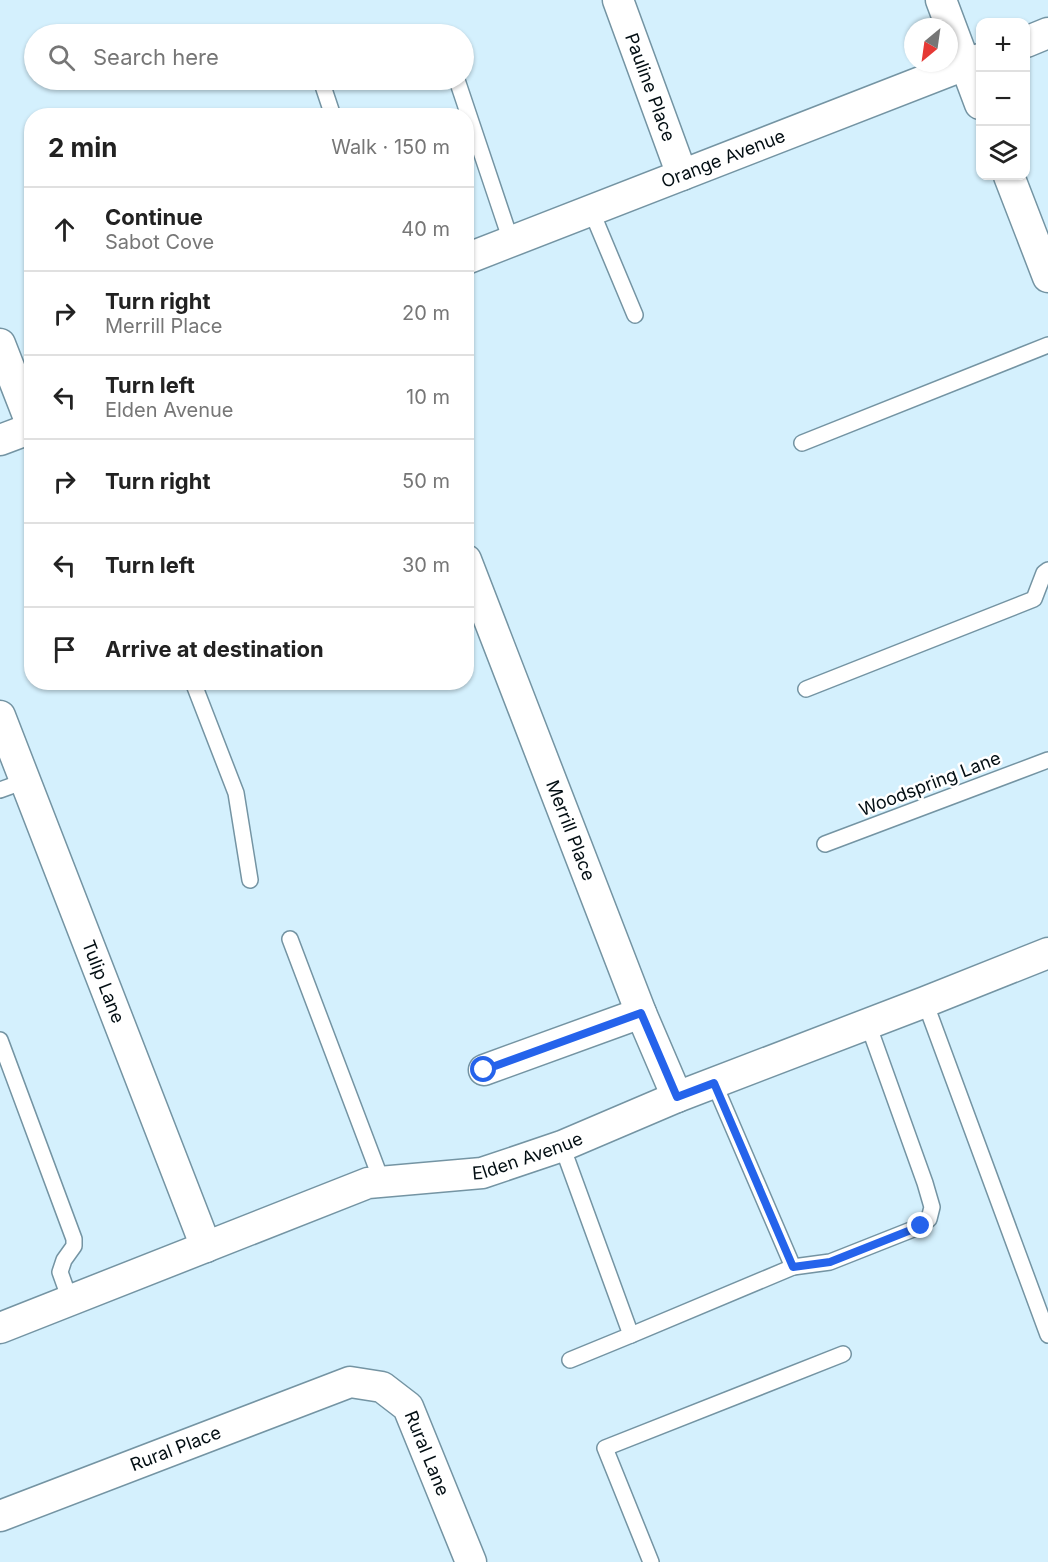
<!DOCTYPE html>
<html lang="en">
<head>
<meta charset="utf-8">
<style>
	:root { --surface:#fff; --page:#f6f6f6; --text:#222; --muted:#767676; --line:#e0e0e0 }
	body { margin:0; font-family:Inter,sans-serif; background:var(--page); color:var(--text) }
	.controls { position:absolute; right:18px; top:18px; display:grid; overflow:hidden; border-radius:12px; box-shadow:0 2px 4px #0004 }
	.controls button { width:54px; height:54px; display:grid; place-items:center; padding:0; border:0; border-bottom:2px solid var(--line); background:var(--surface); color:var(--text); font:30px sans-serif }
	.compass { position:absolute; left:904px; top:18px; width:54px; height:54px; border-radius:50%; background:var(--surface); box-shadow:0 2px 4px #0004; rotate:209deg }
	.stop { position:absolute; width:18px; height:18px; margin:-14px; border:4px solid #2563eb; border-radius:50%; background:#fff }
	.stop.end { background:#2563eb; border-color:#fff; box-shadow:0 2px 6px #0008 }
	.list { margin:0; padding:0; list-style:none }
	h2 { display:flex; justify-content:space-between; align-items:center; height:78px; margin:0; padding:0 24px; font-size:26px }
	h2 small { font-size:20px; font-weight:400; color:var(--muted) }
	.list li { display:grid; grid-template-columns:39px 1fr auto; gap:18px; align-items:center; box-sizing:border-box; height:84px; padding:0 24px; border-top:2px solid var(--line) }
	.list b { display:block; font-size:22px; white-space:nowrap }
	.list p { margin:0; font-size:20px; white-space:nowrap; color:var(--muted) }
	.list em { font-size:20px; font-style:normal; color:var(--muted) }
	.icon { flex:none; width:33px; height:33px; fill:none; stroke:currentColor; stroke-width:2; stroke-linecap:round; stroke-linejoin:round }
	.map { position:relative; flex:none; width:1048px; height:1562px; overflow:hidden }
	.search { position:absolute; background:var(--surface); box-shadow:0 2px 4px #0004; left:24px; top:24px; width:450px; height:66px; display:flex; align-items:center; gap:15px; box-sizing:border-box; padding:0 21px; border-radius:33px; color:var(--muted); font-size:22px }
	.panel { position:absolute; background:var(--surface); box-shadow:0 2px 4px #0004; left:24px; top:108px; width:450px; height:582px; border-radius:24px }
	.map>svg:first-child { display:block }
	.lines { fill:none; stroke-linecap:round; stroke-linejoin:round }
	.lane-casing { stroke:#7494a3; stroke-width:18 }
	.street-casing { stroke:#7494a3; stroke-width:33 }
	.lane { stroke:#fff; stroke-width:15 }
	.street { stroke:#fff; stroke-width:30 }
	.route { stroke:#2563eb; stroke-width:8 }
	.labels { text-anchor:middle; stroke-width:5; stroke-linejoin:round; paint-order:stroke }
	.street-label { font-size:18px; fill:#030e13; stroke:#fff }
</style>
</head>
<body>
<div class="map">
<svg width="1048" height="1562" viewBox="0 0 1048 1562">
	<rect width="100%" height="100%" fill="#d4f0fd"/>
	<g class="lines">
		<defs>
			<g id="lane">
				<path d="M321 80 333 116"/>
				<path d="M457 80 511 241"/>
				<path d="M591 210 635 315"/>
				<path d="M802 443 1048 345"/>
				<path d="M193 682 236 793 250 880"/>
				<path d="M806 689 1034 599 1044 573 1048 570"/>
				<path d="M0 790 25 781"/>
				<path d="M825 844 1048 760"/>
				<path d="M290 939 382 1182"/>
				<path d="M925 1002 1048 1335"/>
				<path d="M0 1040 74 1239V1246L64 1260 60 1272 70 1300"/>
				<path d="M562 1146 631 1335 570 1360"/>
				<path d="M793 1267 830 1262 921 1226 929 1219 932 1207 925 1183 868 1024"/>
				<path d="M631 1335 793 1267 714 1083"/>
				<path d="M651 1562 605 1448 843 1354"/>
			</g>
			<g id="street">
				<path id="s1" d="M618 0 682 175"/>
				<path d="M941 0 980 104"/>
				<path d="M1026 42 1048 33"/>
				<path d="M1009 176 1048 277"/>
				<path id="s2" d="M466 259 980 59"/>
				<path d="M0 344 32 426"/>
				<path d="M0 440 32 428"/>
				<path id="s3" d="M466 560 641 1013 677 1097"/>
				<path id="s4" d="M0 716 206 1247"/>
				<path d="M484 1070 641 1013"/>
				<path id="s5" d="M0 1328 368 1183 482 1173 562 1146 677 1097 925 1002 1048 953"/>
				<path id="s6" d="M0 1516 350 1382 382 1387 408 1407 471 1562"/>
			</g>
		</defs>
		<use href="#lane" class="lane-casing"/>
		<use href="#street" class="street-casing"/>
		<use href="#lane" class="lane"/>
		<use href="#street" class="street"/>
	</g>
	<g class="lines">
		<path class="route" d="M484 1070 641 1013 677 1097 714 1083 793 1267 830 1262 921 1226"/>
	</g>
	<g class="labels">
		<g class="street-label">
			<text dy="6" stroke="none"><textPath href="#s1" startOffset="93">Pauline Place</textPath></text>
			<text dy="6" stroke="none"><textPath href="#s2" startOffset="276">Orange Avenue</textPath></text>
			<text transform="translate(930 784) rotate(-21)" y="6">Woodspring Lane</text>
			<text dy="6" stroke="none"><textPath href="#s3" startOffset="290">Merrill Place</textPath></text>
			<text dy="6" stroke="none"><textPath href="#s4" startOffset="285">Tulip Lane</textPath></text>
			<text dy="6" stroke="none"><textPath href="#s5" startOffset="558">Elden Avenue</textPath></text>
			<text dy="6" stroke="none"><textPath href="#s6" startOffset="188">Rural Place</textPath></text>
			<text dy="6" stroke="none"><textPath href="#s6" startOffset="490">Rural Lane</textPath></text>
		</g>
	</g>
</svg>
<div class="controls">
<button>+</button>
<button>−</button>
<button><svg class="icon" aria-label="layers" viewBox="0 0 24 24"><path d="M12 4l9 5-9 5-9-5zM3 14l9 5 9-5"/></svg></button>
</div>
<svg class="compass" viewBox="-18 -18 36 36"><path d="M0-13l5 13h-10z" fill="#e53935"/><path d="M0 13l5-13h-10z" fill="#767676"/></svg>
<div class="stop" style="left:484px;top:1070px"></div>
<div class="stop end" style="left:921px;top:1226px"></div>
<div class="search"><svg class="icon" aria-label="search" viewBox="0 0 24 24"><circle cx="10" cy="10" r="6"/><path d="M15 15l6 6"/></svg>Search here</div>
<section class="panel">
<h2>2 min<small>Walk · 150 m</small></h2>
<ul class="list">
<li><svg class="icon" aria-label="ahead" viewBox="0 0 24 24"><path d="M12 20V5M6 11l6-6 6 6"/></svg><div><b>Continue</b><p>Sabot Cove</p></div><em>40 m</em></li>
<li><svg class="icon" aria-label="right" viewBox="0 0 24 24"><path d="M7 20v-9h11M14 6l5 5-5 5"/></svg><div><b>Turn right</b><p>Merrill Place</p></div><em>20 m</em></li>
<li><svg class="icon" aria-label="left" viewBox="0 0 24 24"><path d="M17 20v-9H6M10 6l-5 5 5 5"/></svg><div><b>Turn left</b><p>Elden Avenue</p></div><em>10 m</em></li>
<li><svg class="icon" aria-label="right" viewBox="0 0 24 24"><path d="M7 20v-9h11M14 6l5 5-5 5"/></svg><div><b>Turn right</b></div><em>50 m</em></li>
<li><svg class="icon" aria-label="left" viewBox="0 0 24 24"><path d="M17 20v-9H6M10 6l-5 5 5 5"/></svg><div><b>Turn left</b></div><em>30 m</em></li>
<li><svg class="icon" aria-label="arrive" viewBox="0 0 24 24"><path d="M6 21V4h12l-3 4 3 4H6"/></svg><div><b>Arrive at destination</b></div></li>
</ul>
</section>
</div>
</body>
</html>
